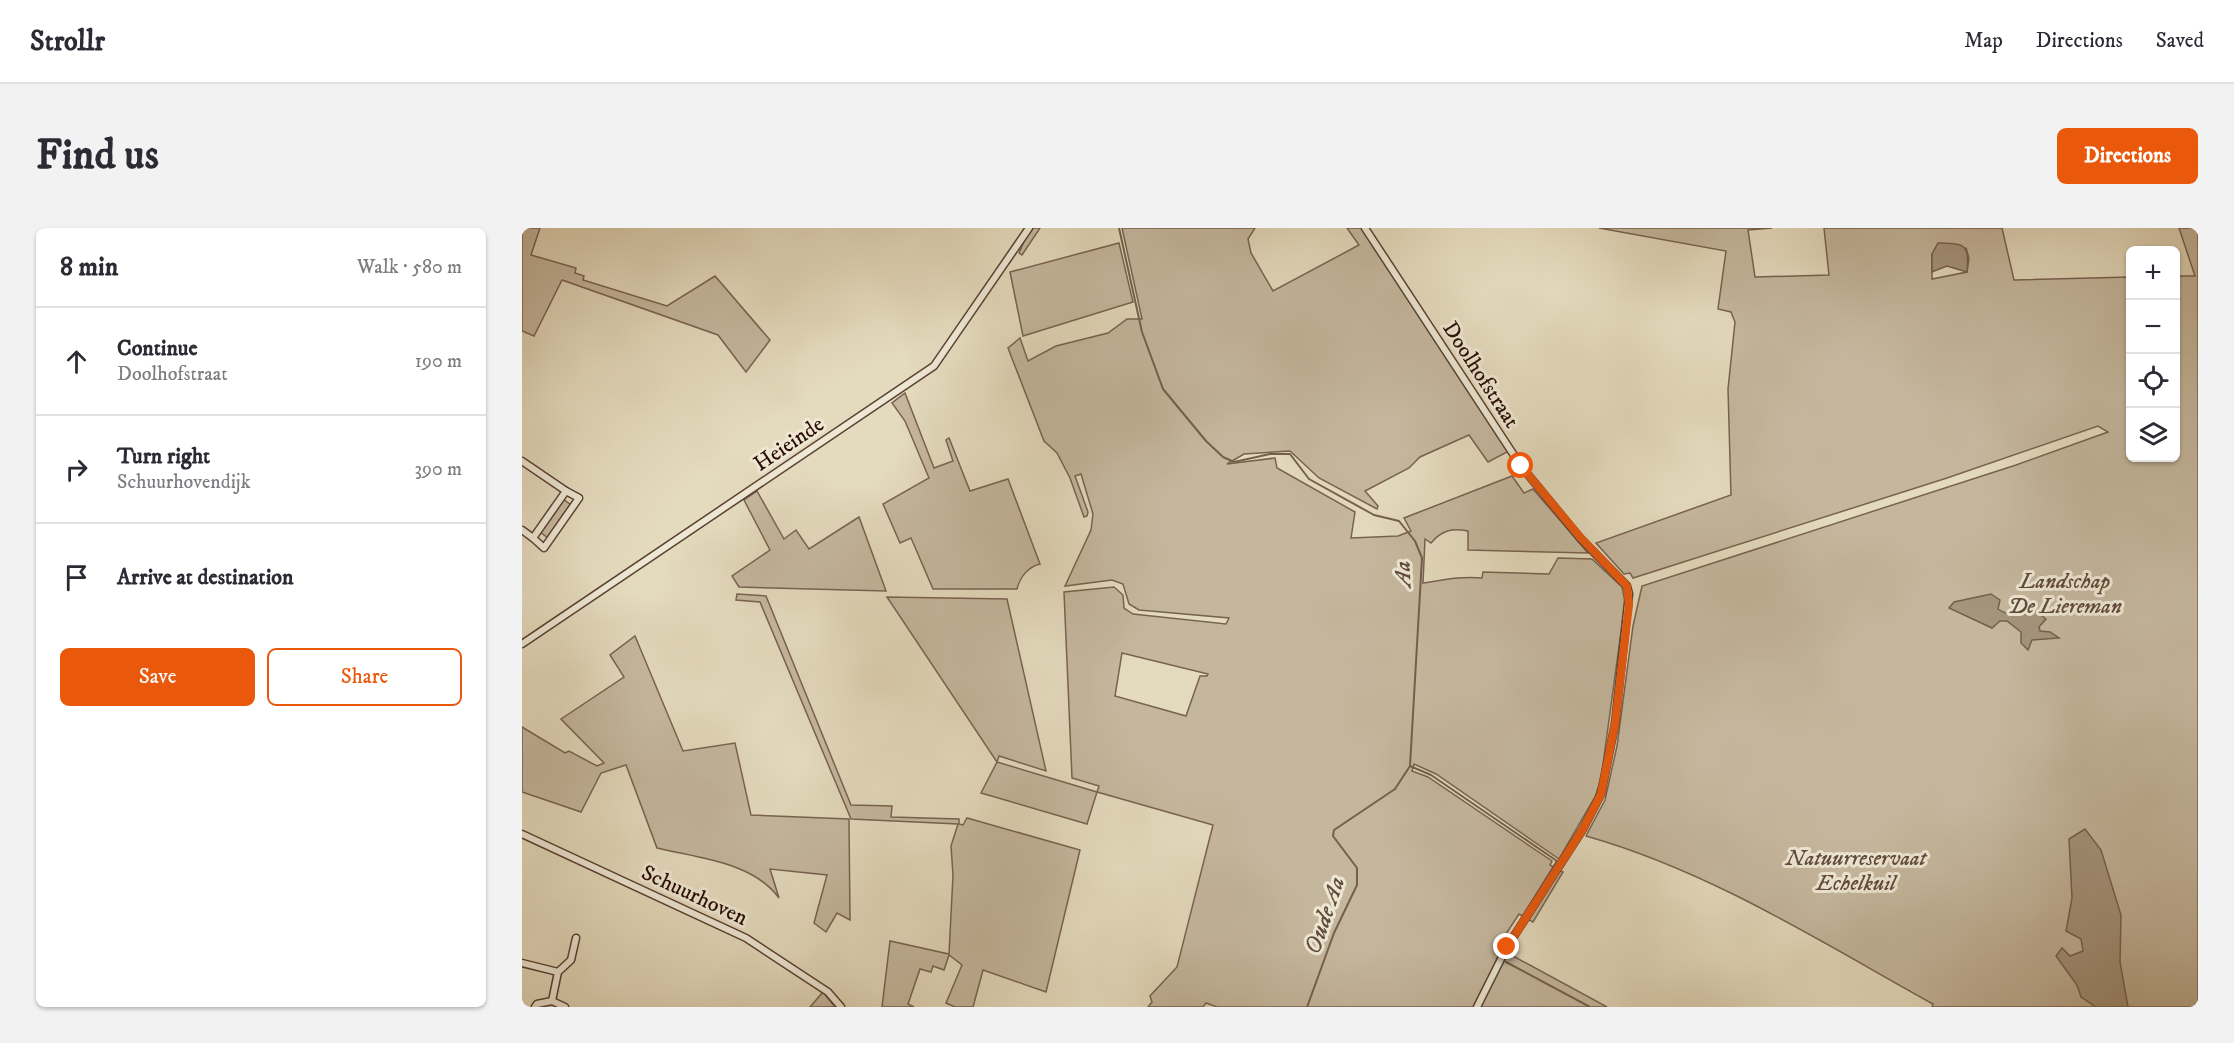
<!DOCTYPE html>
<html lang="en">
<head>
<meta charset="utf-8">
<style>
	:root { --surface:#fff; --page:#f2f2f3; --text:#2b2b33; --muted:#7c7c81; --line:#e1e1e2; --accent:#ea580c }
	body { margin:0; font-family:"IM FELL DW Pica",serif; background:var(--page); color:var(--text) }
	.controls { position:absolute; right:18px; top:18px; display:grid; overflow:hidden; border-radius:9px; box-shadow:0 2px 4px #0004 }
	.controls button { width:54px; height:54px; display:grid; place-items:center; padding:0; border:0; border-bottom:2px solid var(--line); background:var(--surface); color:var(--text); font:30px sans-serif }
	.stop { position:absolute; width:18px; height:18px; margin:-14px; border:4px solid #ea580c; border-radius:50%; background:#fff }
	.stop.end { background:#ea580c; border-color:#fff; box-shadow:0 2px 6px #0008 }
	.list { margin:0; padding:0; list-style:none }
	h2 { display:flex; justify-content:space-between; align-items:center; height:78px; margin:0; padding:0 24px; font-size:26px }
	h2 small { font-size:20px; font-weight:400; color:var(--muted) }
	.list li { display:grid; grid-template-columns:39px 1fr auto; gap:18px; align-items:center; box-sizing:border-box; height:108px; padding:0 24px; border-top:2px solid var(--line) }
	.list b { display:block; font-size:22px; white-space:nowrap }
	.list p { margin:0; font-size:20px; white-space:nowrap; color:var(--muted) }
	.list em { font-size:20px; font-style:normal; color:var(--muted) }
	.actions { display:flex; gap:12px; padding:18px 24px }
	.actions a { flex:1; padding:14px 0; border:2px solid var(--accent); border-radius:9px; text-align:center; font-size:21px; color:var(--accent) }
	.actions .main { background:var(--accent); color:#fff }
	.icon { flex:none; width:33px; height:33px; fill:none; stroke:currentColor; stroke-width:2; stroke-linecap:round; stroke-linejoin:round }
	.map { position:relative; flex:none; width:1676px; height:779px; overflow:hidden; border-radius:9px }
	header { display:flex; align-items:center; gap:36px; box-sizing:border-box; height:84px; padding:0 30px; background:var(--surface); border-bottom:2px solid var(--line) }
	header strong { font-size:28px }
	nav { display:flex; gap:33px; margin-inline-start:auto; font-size:21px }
	.intro { display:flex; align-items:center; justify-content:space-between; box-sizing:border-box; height:144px; padding:0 36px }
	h1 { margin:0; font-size:42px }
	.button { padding:15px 27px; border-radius:9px; background:var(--accent); color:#fff; font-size:21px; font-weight:700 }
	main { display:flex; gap:36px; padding:0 36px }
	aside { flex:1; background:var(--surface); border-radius:9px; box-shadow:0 2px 4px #0004 }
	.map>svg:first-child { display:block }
	.green { fill:#c5b79e; stroke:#786251; stroke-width:1.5; fill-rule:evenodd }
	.water { fill:#a5957e; stroke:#745f4d; stroke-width:1.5 }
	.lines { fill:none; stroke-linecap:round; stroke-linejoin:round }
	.stream { stroke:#745f4d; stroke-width:2 }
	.minor-casing { stroke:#594132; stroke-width:9 }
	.minor { stroke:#ede7d4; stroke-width:6 }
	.route { stroke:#ea580c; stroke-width:8 }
	.labels { text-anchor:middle; stroke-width:6; stroke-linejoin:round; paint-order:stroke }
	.street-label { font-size:22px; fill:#2b0e04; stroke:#ede7d4 }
	.park-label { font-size:22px; font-style:italic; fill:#61493a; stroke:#ede7d4 }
	.water-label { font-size:24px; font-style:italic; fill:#624b3b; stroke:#ede7d4 }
</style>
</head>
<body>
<header>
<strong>Strollr</strong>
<nav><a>Map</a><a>Directions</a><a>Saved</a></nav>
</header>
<div class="intro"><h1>Find us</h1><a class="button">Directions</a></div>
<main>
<aside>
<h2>8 min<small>Walk · 580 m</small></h2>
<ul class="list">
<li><svg class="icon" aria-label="ahead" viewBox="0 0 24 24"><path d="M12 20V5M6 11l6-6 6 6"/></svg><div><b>Continue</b><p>Doolhofstraat</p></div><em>190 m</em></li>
<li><svg class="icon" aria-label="right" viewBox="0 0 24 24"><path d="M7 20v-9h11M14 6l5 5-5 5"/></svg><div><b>Turn right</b><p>Schuurhovendijk</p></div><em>390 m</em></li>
<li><svg class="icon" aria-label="arrive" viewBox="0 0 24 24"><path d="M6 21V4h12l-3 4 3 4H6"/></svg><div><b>Arrive at destination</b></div></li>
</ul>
<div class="actions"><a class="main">Save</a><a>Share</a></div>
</aside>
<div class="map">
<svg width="1676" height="779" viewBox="0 0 1676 779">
	<rect width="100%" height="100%" fill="#e4dabd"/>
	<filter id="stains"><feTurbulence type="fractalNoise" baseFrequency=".00333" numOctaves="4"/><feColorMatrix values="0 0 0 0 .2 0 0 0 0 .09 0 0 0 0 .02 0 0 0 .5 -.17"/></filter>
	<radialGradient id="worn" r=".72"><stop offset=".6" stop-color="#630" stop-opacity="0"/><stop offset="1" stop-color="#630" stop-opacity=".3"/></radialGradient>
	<g class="green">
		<path d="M0 0H18L9 27 54 40 53 45 62 48 61 52 145 78 193 48 248 112 224 144 196 107 40 52 12 108 0 103Z"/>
		<path d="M508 0H518L500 27 497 25Z"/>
		<path d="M600 0H733L726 11 729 25 751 63 837 17 825 0H839L987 223 966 234 947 207 898 229 887 240 843 263 856 278 855 281 797 250 768 223 722 226 705 236 753 230 755 240 833 284 829 310 876 308 889 303 882 290 990 248 1002 265 1011 261 1066 325 946 322V303C930 300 920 302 909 315L903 311 901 355C921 352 939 348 960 350L961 344 1027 346 1036 330 1070 331 1100 359 1103 374 1079 551 1073 569 1037 631 914 546 892 536 890 543 906 549 1030 633 1028 637 1041 644 1011 694 997 686 978 715 993 721 991 728 1085 779H695L684 775 681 779H626L630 774 628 768 655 739 691 597 575 564 565 596 459 565 475 534 365 369 485 371 524 543 477 528 475 534 575 564 577 558 550 550 542 364 592 359 601 367 602 380 611 386 704 396 707 390 617 382 607 376 601 356 590 352 543 358 569 302 571 286 559 246 553 248 566 284 565 288 562 289 548 250 535 225 522 213 486 120 498 110 506 133 534 118 586 105 605 91H620ZM600 425 686 446 685 448H678L664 488 593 468Z"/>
		<path d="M1077 0H1250L1226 2 1233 49 1307 47 1302 0H1480L1492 52 1608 49V230H1654V48H1673L1657 0H1676V779H1410L1411 776C1299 714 1188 643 1064 608L1083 572 1095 518 1111 398 1120 358 1494 237 1586 204 1576 198 1425 250 1111 350 1108 345 1102 346 1074 315 1209 267 1206 161 1213 94 1209 84 1196 81 1204 23ZM1444 20 1447 30 1445 44 1410 51V26Z"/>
		<path d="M597 15 611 74 501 108 488 44Z"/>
		<path d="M383 165 412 240 431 233 424 212 427 210 448 263 486 251 518 336C506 339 498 349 495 361H411L389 310 378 315 361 276 407 250 383 193 370 175Z"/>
		<path d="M235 263 262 311 274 302 287 321 337 289 364 363 217 359 210 348 248 322 222 272Z"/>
		<path d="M41 271 49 277 26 310 18 304Z"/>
		<path d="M215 366 244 368 329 577 370 578 369 589 437 591V596L441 597 445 590 558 622 524 764 461 742 451 779H433L424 775 440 737 427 727 422 742 411 738 409 744 398 741 386 776 392 779H360L368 713 427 726 431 647 429 618 436 596 329 591 238 374 214 372Z"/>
		<path d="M113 408 161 523 213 515 229 587 327 591 328 692 315 685 304 704 292 695 305 647 248 641 257 670C231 634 176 630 135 620L104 537 79 545 59 584 0 564V499L43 525 47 523 75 538 82 535 39 491 102 449 88 427Z"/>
		<path d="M301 764 313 779H288Z"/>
	</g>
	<g class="water">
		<path d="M1416 15C1442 16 1448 15 1445 44L1425 38 1410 44V26Z"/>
		<path d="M1469 366 1478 372 1476 381C1488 389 1501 389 1514 383L1524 391 1517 399 1518 403 1528 404 1537 410 1510 412 1506 422 1499 415V404L1485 393H1478L1470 400 1427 380 1432 374Z"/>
		<path d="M1563 601 1579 622 1599 687 1598 734 1606 779H1574L1559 769 1555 757 1534 728 1540 720 1548 728 1561 723 1559 711 1544 703 1550 670 1547 611Z"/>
	</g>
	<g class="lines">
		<g class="stream">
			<path d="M597 0 620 104 641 161 684 213 701 229 712 234 748 226H768L787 251 852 287 877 293 893 313 900 330 888 538 909 547 1035 633 976 728"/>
			<path d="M984 734 1068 779"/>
			<path d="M785 779 812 705 835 657V640L811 608 812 602 873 561 888 538"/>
		</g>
		<defs>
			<g id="minor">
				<path d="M843 0 999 238 1059 311 1105 358 1107 366 1093 496 1079 566 1061 601 985 719 955 779"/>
				<path d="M0 233 44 263 11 310 0 302"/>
				<path d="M11 310 22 320 57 270 44 263"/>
				<path d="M0 416 412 138 507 0"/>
				<path d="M0 606 224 710 306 764 319 779"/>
				<path d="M0 735 36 744 30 773 43 779"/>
				<path d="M36 744 49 732 54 710"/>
				<path d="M13 779 15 776 30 773"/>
			</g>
		</defs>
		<use href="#minor" class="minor-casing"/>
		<use href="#minor" class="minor"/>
	</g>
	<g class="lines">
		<path class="route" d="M985 719 1061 601 1079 566 1093 496 1107 377 1105 358 1059 310 999 238"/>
	</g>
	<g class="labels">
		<g class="street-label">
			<text transform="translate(960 146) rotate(57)" y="8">Doolhofstraat</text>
			<text transform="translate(266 215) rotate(-34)" y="8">Heieinde</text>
			<text transform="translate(173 666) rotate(25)" y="8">Schuurhoven</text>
		</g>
		<g class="park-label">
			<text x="1543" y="360">Landschap<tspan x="1543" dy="25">De Liereman</tspan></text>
			<text x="1334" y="637">Natuurreservaat<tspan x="1334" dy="25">Echelkuil</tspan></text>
		</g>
		<g class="water-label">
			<text transform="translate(880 346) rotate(-92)" y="8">Aa</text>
			<text transform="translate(802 687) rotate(-71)" y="8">Oude Aa</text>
		</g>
	</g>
	<rect width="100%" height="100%" filter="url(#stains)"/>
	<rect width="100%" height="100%" fill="url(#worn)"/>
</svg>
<div class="controls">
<button>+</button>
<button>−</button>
<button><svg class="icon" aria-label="locate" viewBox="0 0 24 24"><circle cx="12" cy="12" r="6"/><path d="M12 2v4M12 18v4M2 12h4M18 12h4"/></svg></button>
<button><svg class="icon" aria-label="layers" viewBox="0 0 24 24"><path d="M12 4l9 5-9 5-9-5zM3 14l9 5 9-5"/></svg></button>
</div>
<div class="stop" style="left:999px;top:238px"></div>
<div class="stop end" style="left:985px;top:719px"></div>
</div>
</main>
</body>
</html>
